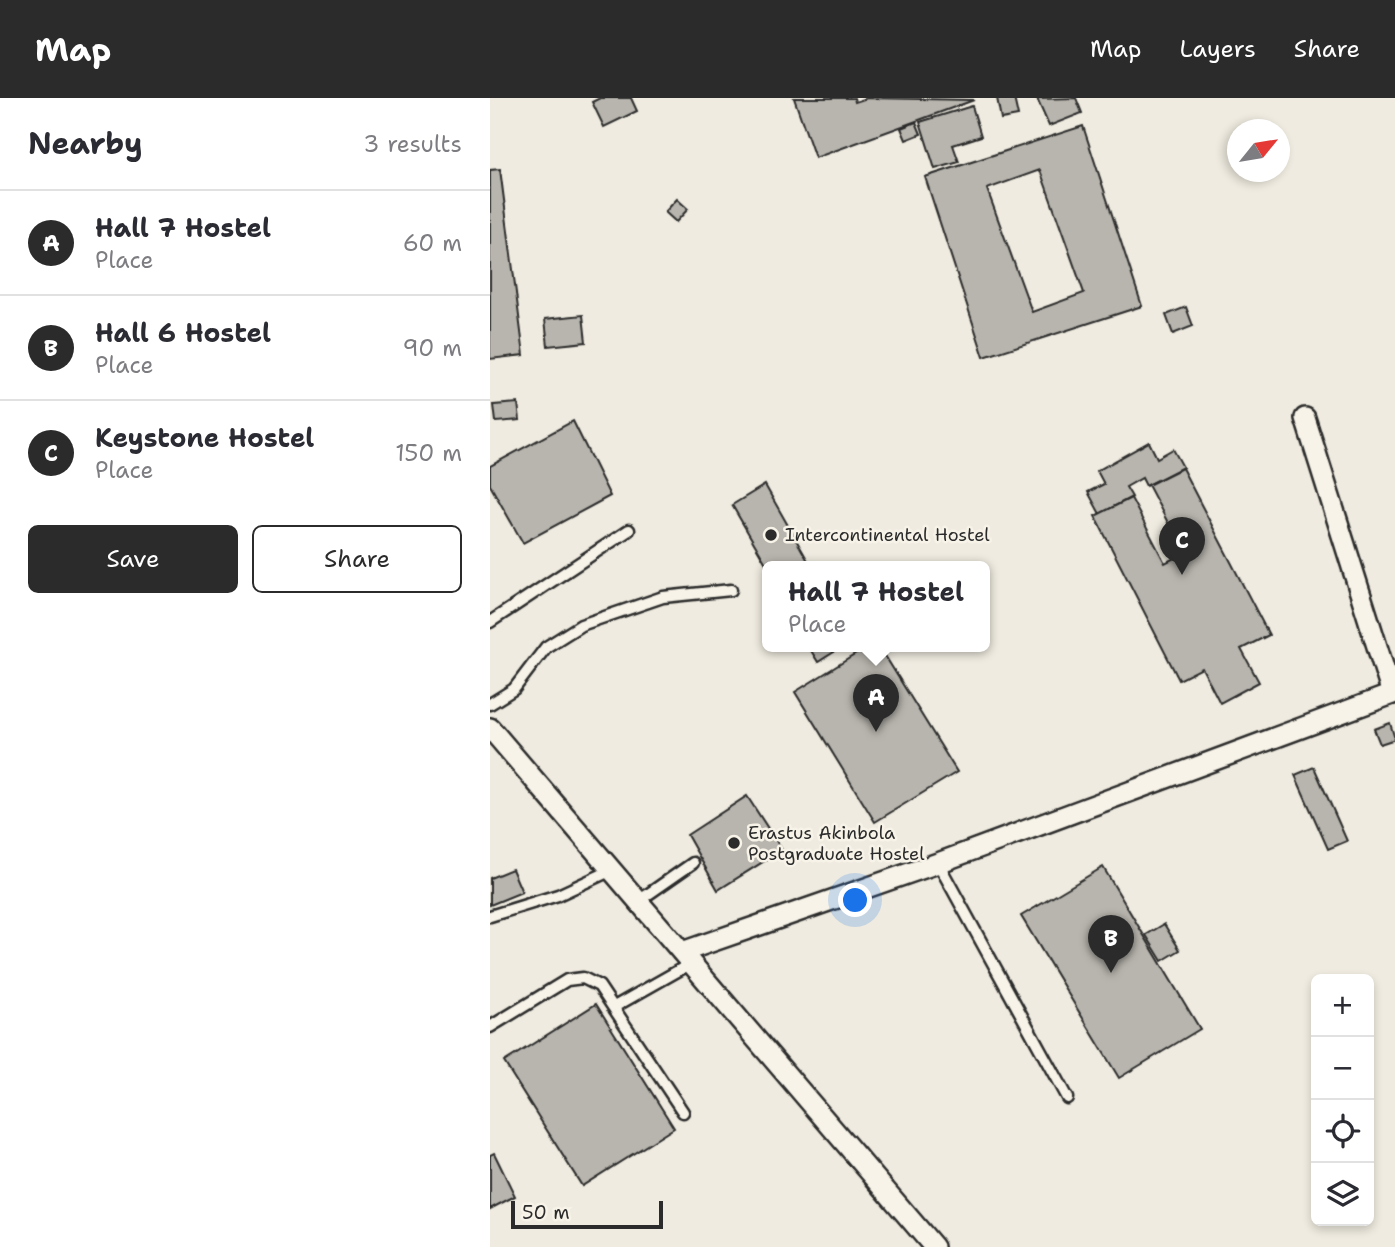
<!DOCTYPE html>
<html lang="en">
<head>
<meta charset="utf-8">
<style>
	:root { --surface:#fff; --page:#f7f7f7; --text:#2b2b33; --muted:#7c7c81; --line:#e1e1e2; --accent:#2b2b2b }
	body { margin:0; font-family:"Shantell Sans",sans-serif; background:var(--page); color:var(--text) }
	.controls { position:absolute; right:21px; bottom:21px; display:grid; overflow:hidden; border-radius:10px; box-shadow:0 4px 10px #0003 }
	.controls button { width:63px; height:63px; display:grid; place-items:center; padding:0; border:0; border-bottom:2px solid var(--line); background:var(--surface); color:var(--text); font:35px sans-serif }
	.compass { position:absolute; left:737px; top:21px; width:63px; height:63px; border-radius:50%; background:var(--surface); box-shadow:0 4px 10px #0003; rotate:60deg }
	.scale { position:absolute; left:21px; bottom:18px; width:152px; box-sizing:border-box; padding-left:7px; border:4px solid #2b2b2b; border-top:0; font-size:19px; line-height:24px; white-space:nowrap; color:#2b2b2b; -webkit-text-stroke:5px #f7f3e8; paint-order:stroke }
	.you { position:absolute; left:366px; top:803px; width:24px; height:24px; margin:-18px; border:5px solid #fff; border-radius:50%; background:#1a73e8; box-shadow:0 0 0 10px #1a73e833 }
	.badge { display:grid; place-items:center; width:46px; height:46px; border-radius:50%; background:var(--accent); color:#fff; font-size:23px; font-weight:700 }
	.pin { position:absolute; translate:-50% -58px; filter:drop-shadow(0 2px 4px #0008) }
	.pin::after { content:''; position:absolute; top:37px; width:24px; height:21px; background:inherit; clip-path:polygon(0 0,100% 0,50% 100%) }
	.popup { position:absolute; left:272px; top:463px; width:228px; height:91px; box-sizing:border-box; display:grid; place-content:center; border-radius:10px; background:var(--surface); filter:drop-shadow(0 2px 5px #0005); font-size:23px; white-space:nowrap; color:var(--muted) }
	.popup b { font-size:26px; color:var(--text) }
	.popup::after { content:''; position:absolute; left:50%; top:100%; margin-left:-14px; border:14px solid transparent; border-top-color:var(--surface) }
	.list { margin:0; padding:0; list-style:none }
	h2 { display:flex; justify-content:space-between; align-items:center; height:91px; margin:0; padding:0 28px; font-size:30px }
	h2 small { font-size:23px; font-weight:400; color:var(--muted) }
	.list li { display:grid; grid-template-columns:46px 1fr auto; gap:21px; align-items:center; box-sizing:border-box; height:105px; padding:0 28px; border-top:2px solid var(--line) }
	.list b { display:block; font-size:26px; white-space:nowrap }
	.list p { margin:0; font-size:23px; white-space:nowrap; color:var(--muted) }
	.list em { font-size:23px; font-style:normal; color:var(--muted) }
	.actions { display:flex; gap:14px; padding:21px 28px }
	.actions a { flex:1; padding:16px 0; border:2px solid var(--accent); border-radius:10px; text-align:center; font-size:24px; color:var(--accent) }
	.actions .main { background:var(--accent); color:#fff }
	.icon { flex:none; width:38px; height:38px; fill:none; stroke:currentColor; stroke-width:2; stroke-linecap:round; stroke-linejoin:round }
	.map { position:relative; flex:none; width:905px; height:1149px; overflow:hidden }
	header { display:flex; align-items:center; gap:42px; box-sizing:border-box; height:98px; padding:0 35px; background:var(--accent); color:#fff }
	header strong { font-size:33px }
	nav { display:flex; gap:38px; margin-inline-start:auto; font-size:24px }
	main { display:flex }
	aside { flex:1; background:var(--surface) }
	.map>svg:first-child { display:block }
	.building { fill:#b8b5ae; stroke:#2b2b2b; stroke-width:2; fill-rule:evenodd }
	.lines { fill:none; stroke-linecap:round; stroke-linejoin:round }
	.service-casing { stroke:#2b2b2b; stroke-width:15 }
	.minor-casing { stroke:#2b2b2b; stroke-width:24 }
	.service { stroke:#f7f3e8; stroke-width:10 }
	.minor { stroke:#f7f3e8; stroke-width:19 }
	.poi-dot { fill:#2b2b2b; stroke:#f7f3e8; stroke-width:2.5 }
	.labels { text-anchor:middle; stroke-width:5; stroke-linejoin:round; paint-order:stroke }
	.poi-label { font-size:18px; fill:#2b2b2b; stroke:#f7f3e8; text-anchor:start }
</style>
</head>
<body>
<header>
<strong>Map</strong>
<nav><a>Map</a><a>Layers</a><a>Share</a></nav>
</header>
<main>
<aside>
<h2>Nearby<small>3 results</small></h2>
<ul class="list">
<li><span class="badge">A</span><div><b>Hall 7 Hostel</b><p>Place</p></div><em>60 m</em></li>
<li><span class="badge">B</span><div><b>Hall 6 Hostel</b><p>Place</p></div><em>90 m</em></li>
<li><span class="badge">C</span><div><b>Keystone Hostel</b><p>Place</p></div><em>150 m</em></li>
</ul>
<div class="actions"><a class="main">Save</a><a>Share</a></div>
</aside>
<div class="map">
<svg width="905" height="1149" viewBox="0 0 905 1149">
	<rect width="100%" height="100%" fill="#efebe0"/>
	<filter id="ink" filterUnits="userSpaceOnUse"><feTurbulence type="fractalNoise" baseFrequency=".0143" numOctaves="2"/><feDisplacementMap in="SourceGraphic" scale="14" xChannelSelector="R" yChannelSelector="G"/><feConvolveMatrix kernelMatrix="1 2 1 2 8 2 1 2 1" color-interpolation-filters="sRGB"/></filter>
	<g filter="url(#ink)">
		<g class="building">
			<path d="M110 0H141L147 13 114 29 102 4Z"/>
			<path d="M304 0H364L365 4 377 0 484 2 325 60Z"/>
			<path d="M507 0H524L528 18 511 21Z"/>
			<path d="M586 0 592 15 559 28 547 1Z"/>
			<path d="M482 8 491 38 463 47 469 64 445 71 430 24Z"/>
			<path d="M426 24 431 36 416 42 411 30Z"/>
			<path d="M593 28 652 208 494 259 435 79ZM550 72 594 195 542 214 497 91Z"/>
			<path d="M10 71 34 257 0 261V72Z"/>
			<path d="M187 101 198 111 186 124 175 114Z"/>
			<path d="M696 209 703 228 683 236 676 217Z"/>
			<path d="M93 217 96 244 58 248 55 221Z"/>
			<path d="M28 305 30 322 6 324 4 307Z"/>
			<path d="M83 323 120 398 33 445 0 387V368Z"/>
			<path d="M659 344 667 360 683 351 693 369 656 388 652 380 636 389 642 399 610 416 598 394 614 386 607 373Z"/>
			<path d="M692 370 779 537 751 551 769 584 730 605 712 570 689 582 605 418 641 400 675 465 694 455 658 387Z"/>
			<path d="M275 387 321 468 278 469 242 407Z"/>
			<path d="M323 548H340L344 554 328 564 320 551Z"/>
			<path d="M379 548H389L467 674 385 724 305 594Z"/>
			<path d="M900 625 905 641 890 646 884 631Z"/>
			<path d="M824 669 857 743 838 751 805 677Z"/>
			<path d="M257 698 292 752 228 792 197 737Z"/>
			<path d="M613 769 710 931 629 980 531 818Z"/>
			<path d="M22 771 32 794 0 807V780Z"/>
			<path d="M674 826 690 852 672 863 656 837Z"/>
			<path d="M106 906 184 1030 92 1088 14 964Z"/>
			<path d="M4 1055 25 1098 0 1111V1057Z"/>
		</g>
		<g class="lines">
			<defs>
				<g id="service">
					<path d="M0 524 139 432"/>
					<path d="M0 606 24 591 56 549 91 527 173 499 241 492"/>
					<path d="M448 765 577 1000"/>
					<path d="M147 804 203 765"/>
					<path d="M0 818 68 797 122 772"/>
					<path d="M124 909 200 866"/>
					<path d="M0 929 77 882 93 880 109 888 193 1014"/>
				</g>
				<g id="minor">
					<path d="M815 320 902 596"/>
					<path d="M0 630 444 1149"/>
					<path d="M192 854 448 765 905 595"/>
				</g>
			</defs>
			<use href="#service" class="service-casing"/>
			<use href="#minor" class="minor-casing"/>
			<use href="#service" class="service"/>
			<use href="#minor" class="minor"/>
		</g>
	</g>
	<g class="poi-dot">
		<circle cx="281" cy="437" r="7"/>
		<circle cx="244" cy="745" r="7"/>
	</g>
	<g class="labels">
		<g class="poi-label">
			<text x="295" y="443">Intercontinental Hostel</text>
			<text x="258" y="741">Erastus Akinbola<tspan x="258" dy="21">Postgraduate Hostel</tspan></text>
		</g>
	</g>
</svg>
<div class="controls">
<button>+</button>
<button>−</button>
<button><svg class="icon" aria-label="locate" viewBox="0 0 24 24"><circle cx="12" cy="12" r="6"/><path d="M12 2v4M12 18v4M2 12h4M18 12h4"/></svg></button>
<button><svg class="icon" aria-label="layers" viewBox="0 0 24 24"><path d="M12 4l9 5-9 5-9-5zM3 14l9 5 9-5"/></svg></button>
</div>
<svg class="compass" viewBox="-18 -18 36 36"><path d="M0-13l5 13h-10z" fill="#e53935"/><path d="M0 13l5-13h-10z" fill="#7c7c81"/></svg>
<div class="scale">50 m</div>
<div class="you"></div>
<div class="pin badge" style="left:386px;top:634px">A</div>
<div class="popup"><b>Hall 7 Hostel</b>Place</div>
<div class="pin badge" style="left:621px;top:875px">B</div>
<div class="pin badge" style="left:692px;top:477px">C</div>
</div>
</main>
</body>
</html>
